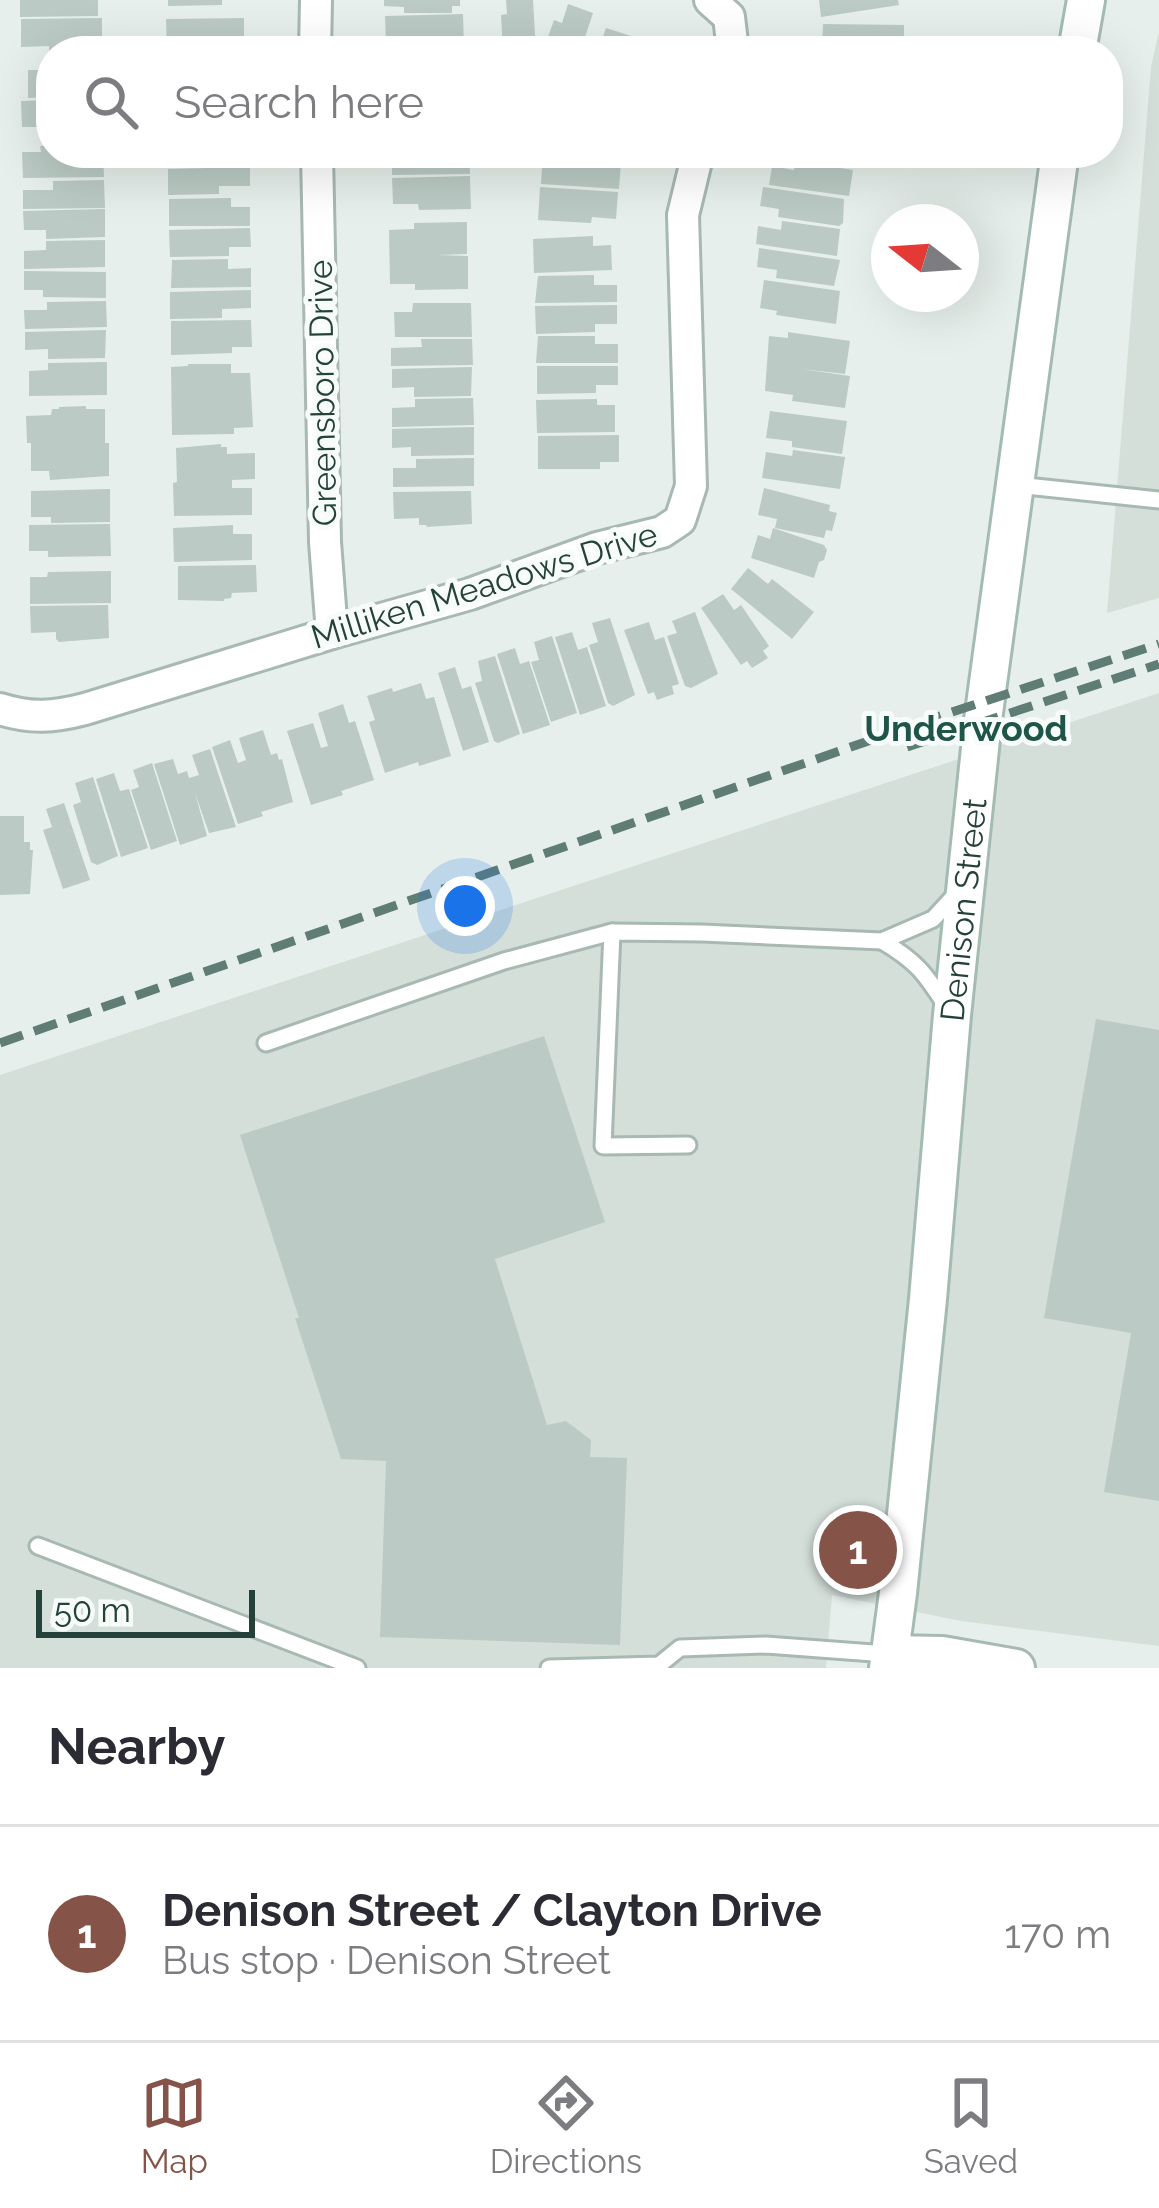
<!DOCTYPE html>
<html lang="en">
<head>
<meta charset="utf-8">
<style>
	:root { --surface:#fff; --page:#f2f2f3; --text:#2b2b33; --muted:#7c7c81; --line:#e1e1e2; --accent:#855347 }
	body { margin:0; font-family:Raleway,sans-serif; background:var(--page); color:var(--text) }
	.compass { position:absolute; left:871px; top:204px; width:108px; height:108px; border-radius:50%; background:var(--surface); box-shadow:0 12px 48px #0002; rotate:287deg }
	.scale { position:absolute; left:36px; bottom:30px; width:219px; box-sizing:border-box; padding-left:12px; border:6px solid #24423a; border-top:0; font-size:33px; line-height:42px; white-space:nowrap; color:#24423a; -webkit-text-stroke:9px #f7fbf9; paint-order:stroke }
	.you { position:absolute; left:465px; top:906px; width:42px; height:42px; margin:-30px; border:9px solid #fff; border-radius:50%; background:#1a73e8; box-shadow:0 0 0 18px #1a73e833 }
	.badge { display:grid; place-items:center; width:78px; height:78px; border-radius:50%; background:var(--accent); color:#fff; font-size:39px; font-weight:700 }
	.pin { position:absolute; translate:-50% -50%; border:6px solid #fff; box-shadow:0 3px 12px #0006 }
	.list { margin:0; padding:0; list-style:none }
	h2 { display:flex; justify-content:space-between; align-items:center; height:156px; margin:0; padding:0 48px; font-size:51px }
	h2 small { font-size:39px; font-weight:400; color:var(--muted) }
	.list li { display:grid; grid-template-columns:78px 1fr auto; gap:36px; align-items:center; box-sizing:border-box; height:216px; padding:0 48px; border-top:3px solid var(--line) }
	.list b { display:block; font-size:45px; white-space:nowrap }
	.list p { margin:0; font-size:39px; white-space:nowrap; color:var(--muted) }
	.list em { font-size:39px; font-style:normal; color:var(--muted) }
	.icon { flex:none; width:66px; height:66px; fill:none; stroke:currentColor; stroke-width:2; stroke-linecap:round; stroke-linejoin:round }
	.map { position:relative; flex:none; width:1159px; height:1668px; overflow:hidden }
	.search { position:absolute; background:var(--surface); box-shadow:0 12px 48px #0002; left:36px; right:36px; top:36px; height:132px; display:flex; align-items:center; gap:30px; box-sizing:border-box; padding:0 42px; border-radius:48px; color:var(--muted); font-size:45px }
	.sheet { height:372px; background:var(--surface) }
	nav { display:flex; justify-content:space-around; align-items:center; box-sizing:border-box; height:168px; border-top:3px solid var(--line); background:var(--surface); font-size:33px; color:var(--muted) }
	nav a { display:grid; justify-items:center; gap:6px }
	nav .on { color:var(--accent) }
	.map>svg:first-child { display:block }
	.built { fill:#d4dfda }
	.building { fill:#bbcac4 }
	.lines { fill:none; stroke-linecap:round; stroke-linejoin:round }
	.service-casing { stroke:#a8b8b2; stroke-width:21 }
	.minor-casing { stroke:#a8b8b2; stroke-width:36 }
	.tertiary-casing { stroke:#a8b8b2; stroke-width:42 }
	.secondary-casing { stroke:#a4bbb3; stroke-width:42 }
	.service { stroke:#fff; stroke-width:15 }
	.minor { stroke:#fff; stroke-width:30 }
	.tertiary { stroke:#fff; stroke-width:36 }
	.secondary { stroke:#fff; stroke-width:36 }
	.rail { stroke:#5f7d75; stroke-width:9; stroke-dasharray:24 12; stroke-linecap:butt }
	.labels { text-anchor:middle; stroke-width:10; stroke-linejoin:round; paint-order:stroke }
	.street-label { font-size:33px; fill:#24423a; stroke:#f7fbf9 }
	.neighbourhood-label { font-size:36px; font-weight:bold; fill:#1f5548; stroke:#f7fbf9 }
</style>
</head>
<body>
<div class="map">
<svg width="1159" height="1668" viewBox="0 0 1159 1668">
	<rect width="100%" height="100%" fill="#e6efeb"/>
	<g class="built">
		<path d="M1159 31V598L1107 613 1151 67Z"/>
		<path d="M1159 693V1646L961 1621 832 1595 826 1668H0V1075Z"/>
	</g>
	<g class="building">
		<path d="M20 0H98V16L20 17Z"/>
		<path d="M168 0H222V5L168 6Z"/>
		<path d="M384 0H460V6H452V13H404V7L384 6Z"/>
		<path d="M506 0H533L536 51H503L501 15 507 14Z"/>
		<path d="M819 0H898L899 5 821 17Z"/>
		<path d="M568 4 593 13 583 43 578 51H543L554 20 562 23Z"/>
		<path d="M463 14 464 48 411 49V42L386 43 385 16Z"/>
		<path d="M102 18V51H49V46L21 47V19Z"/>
		<path d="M244 18V44L217 45 218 51H167L166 19Z"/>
		<path d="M823 24 904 25V51H822Z"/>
		<path d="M606 28 631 36 626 51H589L592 43 600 45Z"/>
		<path d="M635 36 660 44 658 51H630Z"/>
		<path d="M43 62H51V97L28 98V70H43Z"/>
		<path d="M51 100V127H22L21 101Z"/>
		<path d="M40 146H51V153H103L104 177 23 178 22 152H41Z"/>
		<path d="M168 153H249V164L168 166Z"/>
		<path d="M392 153H469L470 174 392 175Z"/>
		<path d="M543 153 596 154 595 160 621 162 619 189 541 184Z"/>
		<path d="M798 153H863L862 164 858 167 797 158Z"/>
		<path d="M795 161 853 170 849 196 769 185 772 166 794 170Z"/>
		<path d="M250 167V186H219V194L168 195V169Z"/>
		<path d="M470 176 471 209 419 210 418 204H393L392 178Z"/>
		<path d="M104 180 105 208 23 209V190H53V181Z"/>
		<path d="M540 187 618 192 616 219 592 217 591 223 538 220Z"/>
		<path d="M763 187 844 199 843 223 839 226 778 217 779 209 760 206Z"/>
		<path d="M231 198V207H250V226H169V199Z"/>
		<path d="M105 209V237L46 239V230H24L23 211Z"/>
		<path d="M782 221 840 229 837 256 756 244 758 226 781 230Z"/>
		<path d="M467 222V254L437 255 468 256V289L415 290V284H390L389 230 414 229V223Z"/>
		<path d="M250 228 251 247H229V256L170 257 169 230Z"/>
		<path d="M593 236V246L611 245 612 270 534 273 533 239Z"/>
		<path d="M105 240V267L24 269V251L46 250V241Z"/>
		<path d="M759 248 840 260 834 286 776 278 777 270 757 267Z"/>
		<path d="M228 259V269L251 268V287L171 288 172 260Z"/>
		<path d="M24 271 106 272V298L43 297V290H24Z"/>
		<path d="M594 275V285H617V302L535 303 538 276Z"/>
		<path d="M764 280 840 291 836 324 776 315 777 311 760 308Z"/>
		<path d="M251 290V308L222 309V318L170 319V292Z"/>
		<path d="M106 301 107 327 25 329 24 310H47V302Z"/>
		<path d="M413 303H471L472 337H395L394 312H412Z"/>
		<path d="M617 305V324H595V332L536 334 535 306Z"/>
		<path d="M251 320 252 347H232V353L171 355V321Z"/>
		<path d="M106 330 105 358 48 359V349L25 350V332Z"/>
		<path d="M788 332 850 341 845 374 801 369 850 376 845 408 792 401 793 395 765 391 769 336 788 338Z"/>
		<path d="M538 336H595V344H618V363H536Z"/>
		<path d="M421 339H472L473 365 391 366V348L422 347Z"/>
		<path d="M107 362V395L29 396V371L48 370V363Z"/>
		<path d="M188 364H231V373H250L253 427 234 428V434L172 435 171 367 188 366Z"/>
		<path d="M537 366H618V385H596V393L537 394Z"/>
		<path d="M472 367 471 396 414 397V387L392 388V369Z"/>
		<path d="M473 398 474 425 392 427V408L415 407V399Z"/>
		<path d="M597 399V405H615V432L537 433 536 400Z"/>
		<path d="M86 406V409H105V443H109V476L50 480 49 471H31V443H27L26 416 51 415 52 409H59V407Z"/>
		<path d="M770 411 847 421 842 454 792 447V441L766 438Z"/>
		<path d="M474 427V455L411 456V447L392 448V429Z"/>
		<path d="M619 435V462H600V469H538V436Z"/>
		<path d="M221 444V447H227V454L255 453V479L232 480V488H252V515L174 516 173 483 177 482 176 448Z"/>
		<path d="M793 450 845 457 840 489 762 478 766 452 792 456Z"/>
		<path d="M474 458V486L393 487V468H416V459Z"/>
		<path d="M764 488 830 505 829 511 837 513 832 531 826 530 824 538 775 528 777 519 758 515Z"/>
		<path d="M110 489V522L51 523V517H31V491Z"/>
		<path d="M471 491 472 524 426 527 427 525H419V518L394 519 393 492Z"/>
		<path d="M110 524 111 556 48 557V551H29V525Z"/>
		<path d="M233 525V534H252V560L174 562 173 528Z"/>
		<path d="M773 528 824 545 827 550 824 560 819 562 814 578 751 558 758 535 770 539Z"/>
		<path d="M256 565 257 592 232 593 231 598 224 599V601L178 600V566Z"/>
		<path d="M748 568 768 584 772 579 814 612 792 639 731 589Z"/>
		<path d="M111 571V603L30 604V577H47L48 572Z"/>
		<path d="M723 594 734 610 741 605 769 646 763 651 768 658 752 668 747 661 741 665 701 608Z"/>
		<path d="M108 605 109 638 59 642 56 639V632L31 633 30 606Z"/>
		<path d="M695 612 718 674 691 688 685 686 667 636 677 633 672 621Z"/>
		<path d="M610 618 635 695 613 706 608 703 589 645 598 642 592 623Z"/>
		<path d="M649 622 655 640 664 637 679 684 672 686 674 694 657 700 654 692 648 694 624 630Z"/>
		<path d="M572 632 578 650 587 647 606 706 580 715 555 637Z"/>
		<path d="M552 636 577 713 551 722 531 662 539 660 534 642Z"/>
		<path d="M515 648 520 664 529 661 550 725 523 734 497 654Z"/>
		<path d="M495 656 520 734 498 743 494 741 475 683 482 681 478 661Z"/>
		<path d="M455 667 462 689 471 686 489 742 463 751 438 673Z"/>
		<path d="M421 683 426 699 434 697 451 756 419 766 418 762 385 773 369 722 375 720 367 696 392 688 393 692Z"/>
		<path d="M343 704 349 723 355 721 374 780 341 791 343 795 311 805 287 731 313 723 321 748 328 746 318 713Z"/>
		<path d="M263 730 271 755 277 753 279 760 282 759 293 802 261 812 263 816 238 824 212 747 230 740 238 763 246 760 239 738Z"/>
		<path d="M210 749 236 827 209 833 195 793 207 836 180 845 154 764 173 759 178 774 187 771 189 778 199 775 192 755Z"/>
		<path d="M152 763 177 841 151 850 131 790 139 787 133 770Z"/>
		<path d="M114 773 120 791 129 789 148 848 121 857 96 779Z"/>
		<path d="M93 777 118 856 97 865 91 862 73 805 81 802 75 783Z"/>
		<path d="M64 803 90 880 63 889 43 830 52 827 46 809Z"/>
		<path d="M0 816H24V842H30V850H33L30 894 0 895Z"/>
		<path d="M1096 1019 1159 1030V1501L1104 1492 1131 1333 1044 1318Z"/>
		<path d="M544 1036 605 1222 495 1259 547 1425 566 1421 591 1440 590 1457 627 1458 620 1645 380 1637 386 1461 341 1459 295 1318H299L240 1135Z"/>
	</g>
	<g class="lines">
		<defs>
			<g id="service">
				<path d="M1017 485 1159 500"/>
				<path d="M612 932 603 1146 688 1145"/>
				<path d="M882 941C916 961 925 973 946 1006"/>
				<path d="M266 1043 504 961 612 932 702 933 882 941 933 919 956 894"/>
				<path d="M38 1546 357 1668"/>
				<path d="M549 1668 659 1665 680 1648 766 1645 887 1654"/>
			</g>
			<g id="minor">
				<path d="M710 0 729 17 733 51"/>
				<path d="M315 51 316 0"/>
				<path d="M317 153 325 542 332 633"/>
				<path d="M0 709C31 719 54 717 85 709L332 633 470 594 597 548 662 532 680 520 691 486 683 215 698 153"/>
			</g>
			<path id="tertiary" d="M890 1654 942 1655 1016 1668"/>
			<g id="secondary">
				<path d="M1077 51 1086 0"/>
				<path id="s1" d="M888 1668 898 1593 928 1299 952 1015 983 720 1060 153"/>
			</g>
		</defs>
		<use href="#service" class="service-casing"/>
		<use href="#minor" class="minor-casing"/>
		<use href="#tertiary" class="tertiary-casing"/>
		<use href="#secondary" class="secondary-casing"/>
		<use href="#service" class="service"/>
		<use href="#minor" class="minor"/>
		<use href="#tertiary" class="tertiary"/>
		<use href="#secondary" class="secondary"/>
		<g class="rail">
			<path d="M907 747 1159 664"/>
			<path d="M0 1043 946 714 1159 644"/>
		</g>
	</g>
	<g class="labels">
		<g class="street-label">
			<text transform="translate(322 393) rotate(-91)" y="12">Greensboro Drive</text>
			<text transform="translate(484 585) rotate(-17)" y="12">Milliken Meadows Drive</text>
			<text dy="12" stroke="none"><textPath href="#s1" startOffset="762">Denison Street</textPath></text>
		</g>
		<g class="neighbourhood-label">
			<text x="966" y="741">Underwood</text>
		</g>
	</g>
</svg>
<svg class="compass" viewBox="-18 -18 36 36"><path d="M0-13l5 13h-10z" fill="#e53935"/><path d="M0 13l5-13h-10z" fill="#7c7c81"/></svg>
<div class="scale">50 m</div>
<div class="you"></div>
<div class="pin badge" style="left:858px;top:1550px">1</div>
<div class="search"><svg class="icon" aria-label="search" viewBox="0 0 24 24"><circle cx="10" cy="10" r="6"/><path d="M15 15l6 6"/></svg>Search here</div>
</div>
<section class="sheet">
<h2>Nearby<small></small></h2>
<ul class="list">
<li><span class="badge">1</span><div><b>Denison Street / Clayton Drive</b><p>Bus stop · Denison Street</p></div><em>170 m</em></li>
</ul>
</section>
<nav>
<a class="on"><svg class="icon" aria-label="map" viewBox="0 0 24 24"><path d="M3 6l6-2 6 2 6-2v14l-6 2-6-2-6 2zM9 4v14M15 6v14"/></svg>Map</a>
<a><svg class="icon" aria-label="directions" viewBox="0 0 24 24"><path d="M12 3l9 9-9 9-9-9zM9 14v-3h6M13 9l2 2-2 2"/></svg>Directions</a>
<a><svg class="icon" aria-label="saved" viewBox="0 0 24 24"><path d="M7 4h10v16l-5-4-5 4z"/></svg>Saved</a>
</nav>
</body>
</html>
